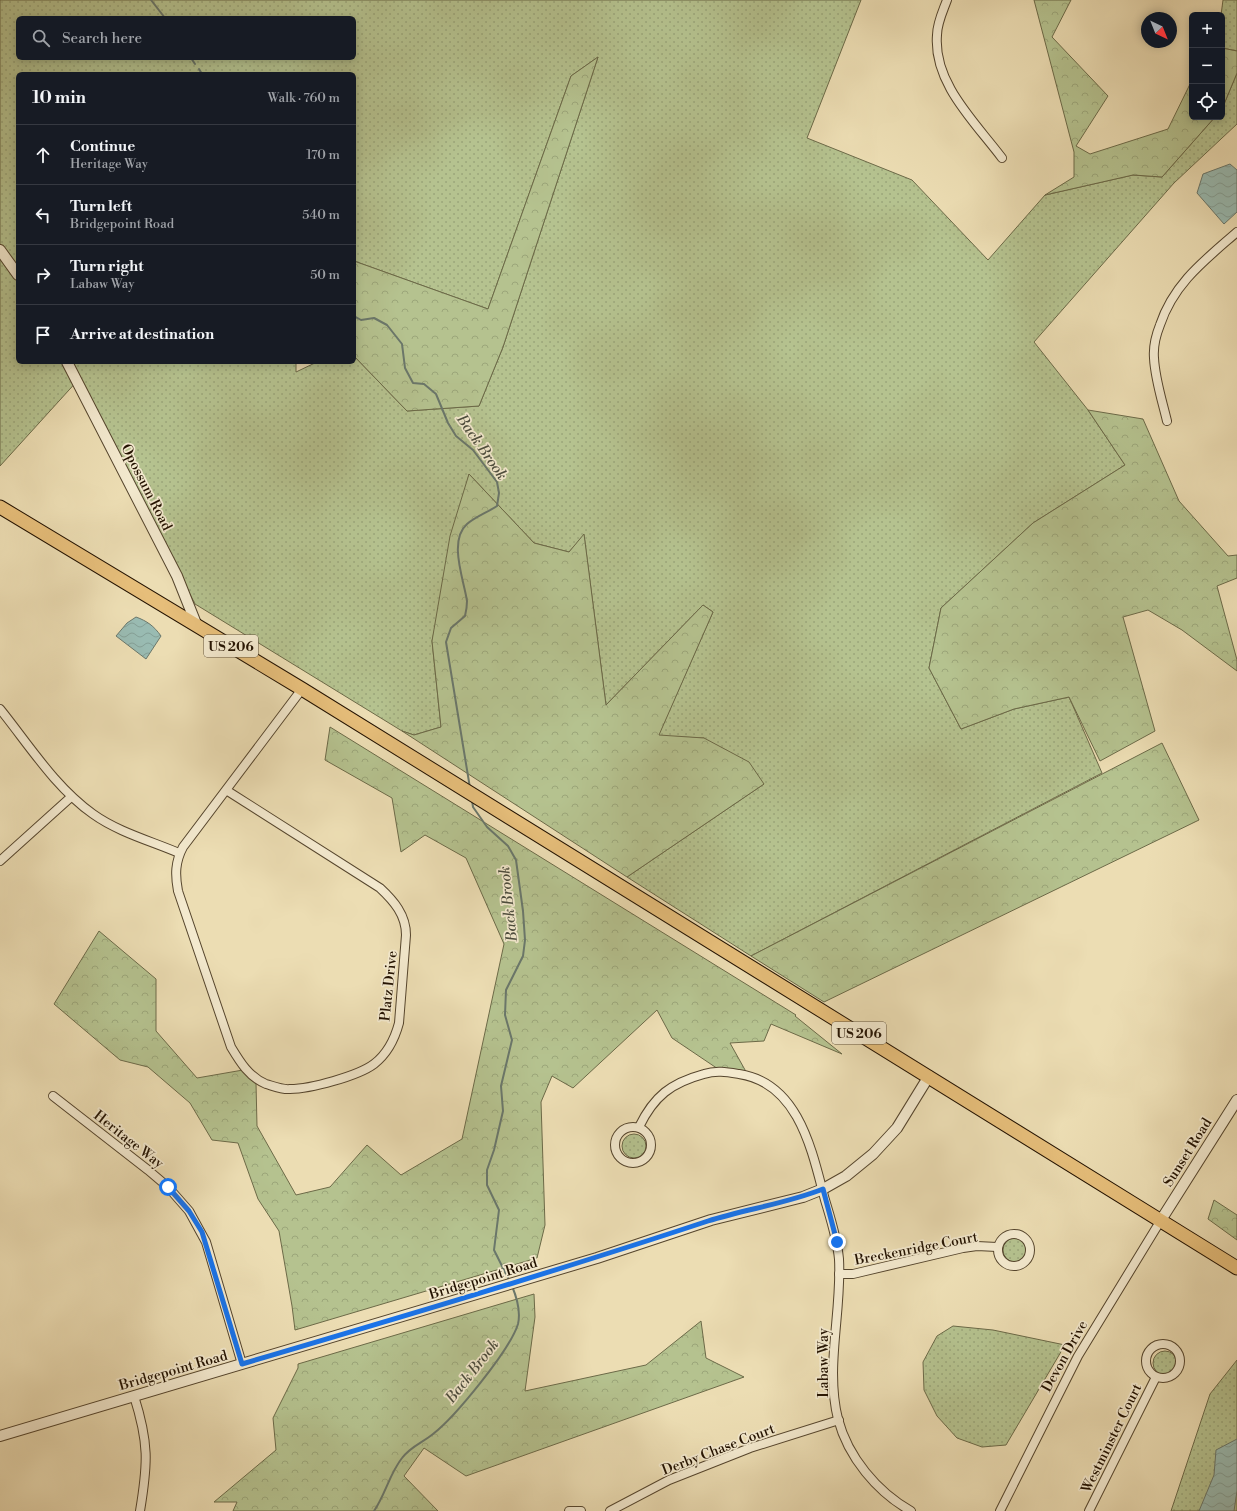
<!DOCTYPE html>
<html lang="en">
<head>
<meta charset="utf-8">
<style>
	:root { --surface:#171b24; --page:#20242c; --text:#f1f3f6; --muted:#9ea1a6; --line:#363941 }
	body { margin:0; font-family:"Libre Bodoni",serif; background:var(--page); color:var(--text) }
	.controls { position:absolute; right:12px; top:12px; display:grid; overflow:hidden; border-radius:6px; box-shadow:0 2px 10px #0003 }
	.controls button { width:36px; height:36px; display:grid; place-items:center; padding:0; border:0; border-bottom:1px solid var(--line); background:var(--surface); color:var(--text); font:20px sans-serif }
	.compass { position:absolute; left:1141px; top:12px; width:36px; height:36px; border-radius:50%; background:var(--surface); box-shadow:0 2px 10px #0003; rotate:137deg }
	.stop { position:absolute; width:12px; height:12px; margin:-9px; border:3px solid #1a73e8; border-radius:50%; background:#fff }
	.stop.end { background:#1a73e8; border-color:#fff; box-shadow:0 1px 4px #0008 }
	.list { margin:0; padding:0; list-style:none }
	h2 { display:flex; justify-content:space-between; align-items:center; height:52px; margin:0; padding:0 16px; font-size:17px }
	h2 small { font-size:13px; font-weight:400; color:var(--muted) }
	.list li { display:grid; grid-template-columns:26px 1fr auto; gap:12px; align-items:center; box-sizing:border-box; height:60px; padding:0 16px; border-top:1px solid var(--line) }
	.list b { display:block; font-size:15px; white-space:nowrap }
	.list p { margin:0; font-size:13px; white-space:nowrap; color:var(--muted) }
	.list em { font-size:13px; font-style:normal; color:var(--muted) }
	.icon { flex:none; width:22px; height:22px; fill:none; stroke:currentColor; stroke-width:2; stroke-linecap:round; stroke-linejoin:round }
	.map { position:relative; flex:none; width:1237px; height:1511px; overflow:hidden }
	.search { position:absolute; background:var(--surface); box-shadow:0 2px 10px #0003; left:16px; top:16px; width:340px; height:44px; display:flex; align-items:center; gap:10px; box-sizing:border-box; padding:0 14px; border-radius:6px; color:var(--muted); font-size:15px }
	.panel { position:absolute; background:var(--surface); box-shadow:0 2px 10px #0003; left:16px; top:72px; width:340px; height:292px; border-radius:6px }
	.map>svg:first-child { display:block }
	.grass { fill:url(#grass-dots); stroke:#6c6a48; fill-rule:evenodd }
	.forest { fill:url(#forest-crowns); stroke:#6c6a48 }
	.water { fill:url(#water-waves); stroke:#6a776b }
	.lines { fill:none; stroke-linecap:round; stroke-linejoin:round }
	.stream { stroke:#6a776b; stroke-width:2 }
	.minor-casing { stroke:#55452d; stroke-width:10 }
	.tertiary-casing { stroke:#55452d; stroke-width:12 }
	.trunk-casing { stroke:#231200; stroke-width:15 }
	.minor { stroke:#f3e9ce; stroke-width:8 }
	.tertiary { stroke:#f3e9ce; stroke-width:10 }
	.trunk { stroke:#e6be7a; stroke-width:13 }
	.route { stroke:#1a73e8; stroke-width:5 }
	.labels { text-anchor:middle; stroke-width:3.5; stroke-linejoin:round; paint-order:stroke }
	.shield { fill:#f3e9ce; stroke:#61523e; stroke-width:1 }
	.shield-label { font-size:13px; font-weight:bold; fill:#231200 }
	.street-label { font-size:14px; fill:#231200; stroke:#f3e9ce }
	.water-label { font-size:15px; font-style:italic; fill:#4c4d3e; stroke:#f3e9ce }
</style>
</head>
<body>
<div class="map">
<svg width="1237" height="1511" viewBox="0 0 1237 1511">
	<defs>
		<pattern id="grass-dots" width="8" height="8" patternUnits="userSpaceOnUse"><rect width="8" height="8" fill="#b5c28f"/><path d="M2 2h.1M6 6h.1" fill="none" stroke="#9ba67a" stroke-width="1.8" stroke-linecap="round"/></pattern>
		<pattern id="forest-crowns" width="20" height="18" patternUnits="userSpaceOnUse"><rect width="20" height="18" fill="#b5c28f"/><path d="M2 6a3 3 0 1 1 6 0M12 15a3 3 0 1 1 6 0" fill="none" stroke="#9ba67a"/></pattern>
		<pattern id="water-waves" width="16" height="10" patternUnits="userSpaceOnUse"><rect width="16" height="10" fill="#99bbb2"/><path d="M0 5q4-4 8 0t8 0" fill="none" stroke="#84a097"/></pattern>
	</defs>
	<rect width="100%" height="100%" fill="#ecddb3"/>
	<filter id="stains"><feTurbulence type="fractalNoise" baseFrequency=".005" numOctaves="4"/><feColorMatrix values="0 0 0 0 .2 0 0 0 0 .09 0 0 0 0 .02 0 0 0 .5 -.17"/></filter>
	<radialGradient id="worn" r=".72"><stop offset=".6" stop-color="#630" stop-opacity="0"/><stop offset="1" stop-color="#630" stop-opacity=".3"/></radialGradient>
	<g class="grass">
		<path d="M0 0H861L807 138 912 180 988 260 1045 195 1133 175 1162 177 1215 117H1222V109L1237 73V124L1174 183 1034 342 1088 410 1125 465 1033 523 941 608 929 668 961 729 1014 709 1069 697 1102 773 751 956 627 877 764 784 704 738 658 736 713 612 703 605 606 705 584 535 569 552 534 543 469 474 432 641 441 727 414 735 402 731 195 604 79 379 0 466ZM18 18H354V58H18ZM598 57 503 347 479 406 407 411 354 356V362H317L296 372V362H18V74H354V261L488 309 571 76Z"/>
		<path d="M1223 0H1237V51L1222 48 1221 15Z"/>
		<circle cx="634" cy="1146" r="12"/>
		<circle cx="1015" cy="1250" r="12"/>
		<path d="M953 1326 993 1330 1065 1345 1006 1445 982 1447 957 1438 937 1416 924 1390 923 1362 937 1336Z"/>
		<circle cx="1165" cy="1363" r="12"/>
		<path d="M1237 1360V1511H1171L1210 1394Z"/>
	</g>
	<g class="forest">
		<path d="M1034 0H1071L1052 37 1108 96 1076 146 1090 154 1168 129 1192 80V117H1215L1162 177 1133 175 1045 195 1074 177V152Z"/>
		<path d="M1222 48 1237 51V73L1222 109Z"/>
		<path d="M598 57 503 347 479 406 407 411 354 356V261L488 309 571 76Z"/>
		<path d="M1088 410 1143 419 1179 501 1228 556 1237 555V578L1217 586 1237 660V671L1182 630 1148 610 1123 617 1155 731 1100 761 1069 697 1014 709 961 729 929 668 941 608 1033 523 1125 465Z"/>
		<path d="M469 474 534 543 569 552 584 534 606 705 703 605 713 612 659 735 704 738 749 762 764 784 627 877 402 731 414 735 441 727 432 641 450 536Z"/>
		<path d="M330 727 796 1015 795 1016 842 1054 771 1024 764 1041 730 1043 749 1077 724 1073 672 1038 657 1010 573 1088 552 1076 541 1102 545 1225 537 1258 295 1330 292 1306 279 1231 258 1199 238 1143 212 1140 190 1103 148 1067 120 1060 54 1004 99 931 156 979V1031L197 1078 243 1070 256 1083 257 1126 296 1195 330 1187 367 1145 401 1175 462 1139 504 944 466 858 425 835 401 852 392 798 325 760Z"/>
		<path d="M1162 743 1199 820 824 1002 751 956Z"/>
		<path d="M1214 1200 1237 1215V1240L1208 1219Z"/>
		<path d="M534 1294 535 1317 525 1391 646 1365 701 1321 706 1358 744 1377 466 1476 424 1448 404 1476 438 1511H233L237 1502H214L276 1450 273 1418 298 1368V1364Z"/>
	</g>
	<g class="water">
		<path d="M1230 164 1237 170V212L1224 224 1197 193 1203 174Z"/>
		<path d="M136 617C147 621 154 626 161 636L146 659 116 636 127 623Z"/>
		<path d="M1237 1439V1491L1234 1511H1199L1214 1475 1216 1450Z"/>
	</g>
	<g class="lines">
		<g class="stream">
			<path d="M151 0 165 18"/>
			<path d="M191 58 195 64"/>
			<path d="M199 69 202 74"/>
			<path d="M354 316 361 320 374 318 387 325 402 344 405 368 413 383 424 384 436 394 448 423 456 436 473 450 497 482 499 493 497 506C488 512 475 517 467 524 448 541 464 580 467 601 467 606 466 612 465 616L451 628 446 642 470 788"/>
			<path d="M472 800 473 807 487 827 508 846 516 860 523 911 525 940 523 956 506 990 505 1015 512 1040 501 1086 503 1111 494 1150 487 1170V1185L499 1210 494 1250 509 1280"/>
			<path d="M374 1511C385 1495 390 1473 402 1458 411 1446 422 1443 433 1434 455 1417 510 1350 518 1324 521 1311 517 1298 512 1286"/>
		</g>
		<defs>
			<g id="minor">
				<path d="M947 0C943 11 937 23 937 35 933 83 975 122 1002 158"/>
				<path d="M1167 421C1162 400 1155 379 1154 358 1153 346 1156 335 1160 325 1174 283 1205 260 1237 232"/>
				<path d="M0 709C29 745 55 787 93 814 118 832 151 841 179 853"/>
				<path d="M226 790 380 888C394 901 406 915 406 935L399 1023C395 1038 387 1054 374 1064 358 1076 310 1089 290 1089 283 1090 273 1086 266 1084 249 1077 240 1062 231 1047L178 891C175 875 175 862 183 847L302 689"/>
				<path d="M0 861 71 797"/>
				<path d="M53 1096 148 1170 168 1187 189 1211 206 1242 242 1364"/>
				<circle cx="633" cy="1145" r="18"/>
				<path d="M639 1127C654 1096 671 1083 704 1074 716 1070 727 1072 739 1074 799 1083 812 1151 825 1200 831 1220 837 1238 839 1259 842 1312 825 1367 838 1419 848 1457 877 1492 911 1511"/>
				<circle cx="1014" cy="1250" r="16"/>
				<path d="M839 1274H853L963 1248 977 1246 997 1247"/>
				<circle cx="1163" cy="1361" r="17"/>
				<path d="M134 1396C149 1443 148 1463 140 1511"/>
				<path d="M569 1511H581"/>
				<path d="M610 1511 669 1480 750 1448 839 1420"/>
				<path d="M1000 1511 1078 1356 1161 1220"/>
				<path d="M1089 1511 1156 1377"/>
			</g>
			<g id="tertiary">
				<path d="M0 250 18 275"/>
				<path d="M67 362 177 576 197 626"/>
				<path d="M1161 1220 1237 1100"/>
				<path d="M0 1436 597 1258 711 1220 803 1197 823 1189 846 1176 873 1154 897 1128 929 1076"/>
			</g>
			<path id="trunk" d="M0 507 302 689 1237 1268"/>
		</defs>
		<use href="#minor" class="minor-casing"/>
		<use href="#tertiary" class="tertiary-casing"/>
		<use href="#trunk" class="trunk-casing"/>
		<use href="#minor" class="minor"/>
		<use href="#tertiary" class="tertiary"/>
		<use href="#trunk" class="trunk"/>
	</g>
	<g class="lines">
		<path class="route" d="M168 1187 189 1211 202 1232 242 1364C398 1318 554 1272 708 1221 746 1209 785 1204 823 1189L837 1242"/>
	</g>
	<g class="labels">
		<g class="shield">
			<rect x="204" y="635" width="54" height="22" rx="3"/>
			<rect x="832" y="1022" width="54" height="22" rx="3"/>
		</g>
		<g class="shield-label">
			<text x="231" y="651">US 206</text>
			<text x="859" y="1038">US 206</text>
		</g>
		<g class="street-label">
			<text transform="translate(147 487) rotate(63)" y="5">Opossum Road</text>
			<text transform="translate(388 986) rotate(-84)" y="5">Platz Drive</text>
			<text transform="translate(129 1139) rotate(38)" y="5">Heritage Way</text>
			<text transform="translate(1187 1152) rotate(-58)" y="5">Sunset Road</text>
			<text transform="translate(916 1248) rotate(-11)" y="5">Breckenridge Court</text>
			<text transform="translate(483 1278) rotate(-17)" y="5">Bridgepoint Road</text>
			<text transform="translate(1064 1356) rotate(-61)" y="5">Devon Drive</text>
			<text transform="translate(823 1363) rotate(-90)" y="5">Labaw Way</text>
			<text transform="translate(173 1370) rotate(-16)" y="5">Bridgepoint Road</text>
			<text transform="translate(1111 1438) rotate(-64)" y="5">Westminster Court</text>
			<text transform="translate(718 1449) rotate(-21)" y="5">Derby Chase Court</text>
		</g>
		<g class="water-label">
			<text transform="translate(482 447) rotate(55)" y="5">Back Brook</text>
			<text transform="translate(508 904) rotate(-96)" y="5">Back Brook</text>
			<text transform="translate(472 1371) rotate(-52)" y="5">Back Brook</text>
		</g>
	</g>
	<rect width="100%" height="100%" filter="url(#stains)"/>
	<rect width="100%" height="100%" fill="url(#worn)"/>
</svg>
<div class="controls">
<button>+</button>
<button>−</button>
<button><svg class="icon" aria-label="locate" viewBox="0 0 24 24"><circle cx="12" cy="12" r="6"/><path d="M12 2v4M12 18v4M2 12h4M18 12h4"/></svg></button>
</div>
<svg class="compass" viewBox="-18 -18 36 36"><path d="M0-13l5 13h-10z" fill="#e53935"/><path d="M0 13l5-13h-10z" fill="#9ea1a6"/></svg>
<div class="stop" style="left:168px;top:1187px"></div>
<div class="stop end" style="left:837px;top:1242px"></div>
<div class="search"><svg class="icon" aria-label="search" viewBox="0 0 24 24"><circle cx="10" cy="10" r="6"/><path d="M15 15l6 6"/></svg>Search here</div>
<section class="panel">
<h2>10 min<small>Walk · 760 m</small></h2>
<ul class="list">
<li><svg class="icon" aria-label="ahead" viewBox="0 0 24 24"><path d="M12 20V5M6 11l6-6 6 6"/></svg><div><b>Continue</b><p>Heritage Way</p></div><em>170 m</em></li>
<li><svg class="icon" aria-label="left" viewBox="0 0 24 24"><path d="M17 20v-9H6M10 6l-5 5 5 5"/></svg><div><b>Turn left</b><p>Bridgepoint Road</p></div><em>540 m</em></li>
<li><svg class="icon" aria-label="right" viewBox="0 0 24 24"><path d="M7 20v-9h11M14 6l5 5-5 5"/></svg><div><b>Turn right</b><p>Labaw Way</p></div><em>50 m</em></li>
<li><svg class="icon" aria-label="arrive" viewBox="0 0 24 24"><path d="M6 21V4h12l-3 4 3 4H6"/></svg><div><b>Arrive at destination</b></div></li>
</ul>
</section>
</div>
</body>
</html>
